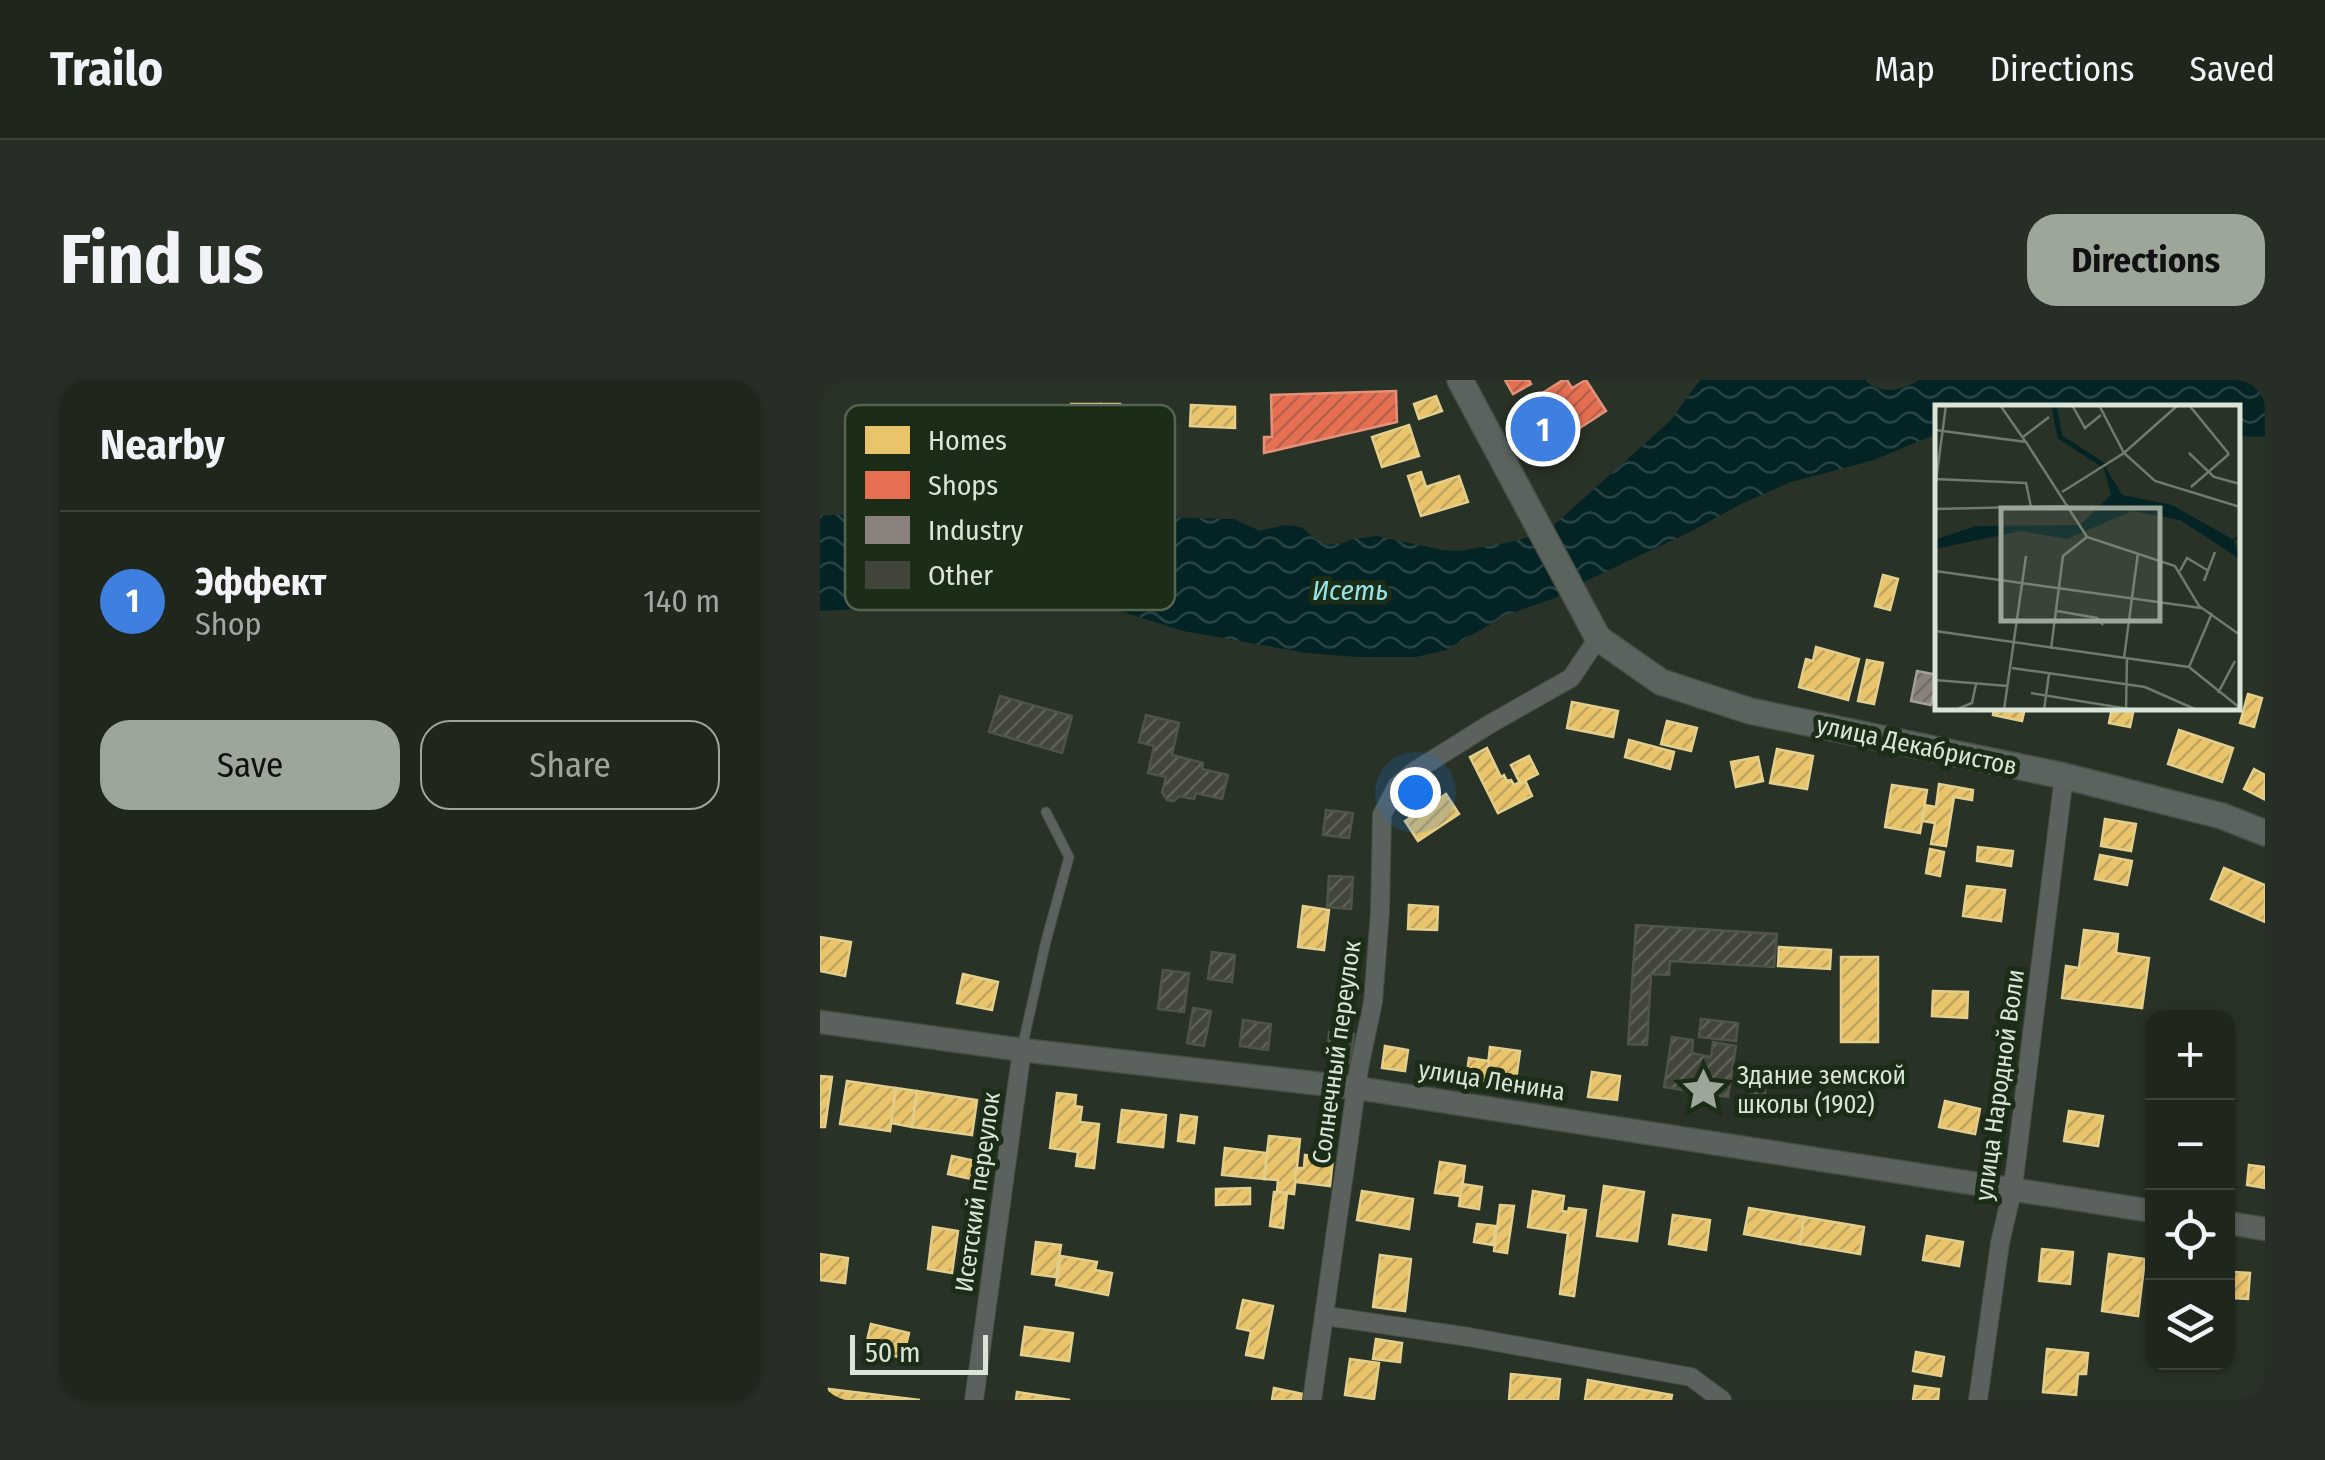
<!DOCTYPE html>
<html lang="en">
<head>
<meta charset="utf-8">
<style>
	:root { --surface:#1f261c; --page:#272e25; --text:#f1f3f6; --muted:#a1a5a3; --line:#3c433b; --accent:#9ca699 }
	body { margin:0; font-family:"Fira Sans Condensed",sans-serif; background:var(--page); color:var(--text) }
	.controls { position:absolute; right:30px; bottom:30px; display:grid; overflow:hidden; border-radius:20px; box-shadow:0 2px 8px #0004 }
	.controls button { width:90px; height:90px; display:grid; place-items:center; padding:0; border:0; border-bottom:2px solid var(--line); background:var(--surface); color:var(--text); font:50px sans-serif }
	.scale { position:absolute; left:30px; bottom:25px; width:138px; box-sizing:border-box; padding-left:10px; border:5px solid #dae5d7; border-top:0; font-size:28px; line-height:35px; white-space:nowrap; color:#dae5d7; -webkit-text-stroke:8px #1c2d17; paint-order:stroke }
	.you { position:absolute; left:595px; top:412px; width:35px; height:35px; margin:-25px; border:8px solid #fff; border-radius:50%; background:#1a73e8; box-shadow:0 0 0 15px #1a73e833 }
	.badge { display:grid; place-items:center; width:65px; height:65px; border-radius:50%; background:var(--accent); color:#fff; font-size:32px; font-weight:700 }
	.pin { position:absolute; translate:-50% -50%; border:5px solid #fff; box-shadow:0 2px 10px #0006 }
	.list { margin:0; padding:0; list-style:none }
	h2 { display:flex; justify-content:space-between; align-items:center; height:130px; margin:0; padding:0 40px; font-size:42px }
	h2 small { font-size:32px; font-weight:400; color:var(--muted) }
	.list li { display:grid; grid-template-columns:65px 1fr auto; gap:30px; align-items:center; box-sizing:border-box; height:180px; padding:0 40px; border-top:2px solid var(--line) }
	.list b { display:block; font-size:38px; white-space:nowrap }
	.list p { margin:0; font-size:32px; white-space:nowrap; color:var(--muted) }
	.list em { font-size:32px; font-style:normal; color:var(--muted) }
	.actions { display:flex; gap:20px; padding:30px 40px }
	.actions a { flex:1; padding:22px 0; border:2px solid var(--accent); border-radius:30px; text-align:center; font-size:35px; color:var(--accent) }
	.actions .main { background:var(--accent); color:#111 }
	.icon { flex:none; width:55px; height:55px; fill:none; stroke:currentColor; stroke-width:2; stroke-linecap:round; stroke-linejoin:round }
	.map { position:relative; flex:none; width:1445px; height:1020px; overflow:hidden; border-radius:30px }
	header { display:flex; align-items:center; gap:60px; box-sizing:border-box; height:140px; padding:0 50px; background:var(--surface); border-bottom:2px solid var(--line) }
	header strong { font-size:48px }
	nav { display:flex; gap:55px; margin-inline-start:auto; font-size:35px }
	.intro { display:flex; align-items:center; justify-content:space-between; box-sizing:border-box; height:240px; padding:0 60px }
	h1 { margin:0; font-size:70px }
	.button { padding:25px 45px; border-radius:30px; background:var(--accent); color:#111; font-size:35px; font-weight:700 }
	main { display:flex; gap:60px; padding:0 60px }
	aside { flex:1; background:var(--surface); border-radius:30px; box-shadow:0 2px 8px #0004 }
	.map>svg:first-child { display:block }
	.water { fill:url(#water-waves) }
	.homes { fill:url(#homes-hatch); stroke:#e4ce8b; stroke-width:2.5 }
	.shops { fill:url(#shops-hatch); stroke:#e39279; stroke-width:2.5 }
	.industry { fill:url(#industry-hatch); stroke:#a29f97; stroke-width:2.5 }
	.building { fill:url(#building-hatch); stroke:#4f5448; stroke-width:2.5 }
	.lines { fill:none; stroke-linecap:round; stroke-linejoin:round }
	.service-casing { stroke:#464e43; stroke-width:11 }
	.minor-casing { stroke:#464e43; stroke-width:20 }
	.tertiary-casing { stroke:#464e43; stroke-width:25 }
	.secondary-casing { stroke:#464e43; stroke-width:28 }
	.service { stroke:#5b615c; stroke-width:9 }
	.minor { stroke:#5b615c; stroke-width:18 }
	.tertiary { stroke:#5b615c; stroke-width:22 }
	.secondary { stroke:#5b635f; stroke-width:25 }
	.labels { text-anchor:middle; stroke-width:10; stroke-linejoin:round; paint-order:stroke }
	.street-label { font-size:25px; fill:#dae5d7; stroke:#1c2d17 }
	.poi-label { font-size:25px; fill:#dae5d7; stroke:#1c2d17; text-anchor:start }
	.water-label { font-size:28px; font-style:italic; fill:#94e4e9; stroke:#1c2d17 }
	.inset-river { fill:none; stroke:#042324; stroke-width:5 }
	.inset-road { fill:none; stroke:#707a6d; stroke-width:2.5 }
	.view { fill:#9ca699; fill-opacity:0.15; stroke:#9ca699; stroke-width:5 }
	.inset-edge { fill:none; stroke:#dae5d7; stroke-width:5 }
	.key { fill:#1c2d17; stroke:#556451; stroke-width:2.5 }
	.key-label { font-size:28px; fill:#dae5d7 }
</style>
</head>
<body>
<header>
<strong>Trailo</strong>
<nav><a>Map</a><a>Directions</a><a>Saved</a></nav>
</header>
<div class="intro"><h1>Find us</h1><a class="button">Directions</a></div>
<main>
<aside>
<h2>Nearby<small></small></h2>
<ul class="list">
<li><span class="badge" style="background:#3f7fe0">1</span><div><b>Эффект</b><p>Shop</p></div><em>140 m</em></li>
</ul>
<div class="actions"><a class="main">Save</a><a>Share</a></div>
</aside>
<div class="map">
<svg width="1445" height="1020" viewBox="0 0 1445 1020">
	<defs>
		<pattern id="water-waves" width="16" height="10" patternUnits="userSpaceOnUse" patternTransform="scale(2.5)"><rect width="16" height="10" fill="#042324"/><path d="M0 5q4-4 8 0t8 0" fill="none" stroke="#284343"/></pattern>
		<pattern id="homes-hatch" width="6" height="6" patternUnits="userSpaceOnUse" patternTransform="scale(2.5)"><rect width="6" height="6" fill="#e9c46a"/><path d="M-1 1l2-2M0 6l6-6M5 7l2-2" fill="none" stroke="#bfa460"/></pattern>
		<pattern id="shops-hatch" width="6" height="6" patternUnits="userSpaceOnUse" patternTransform="scale(2.5)"><rect width="6" height="6" fill="#e76f51"/><path d="M-1 1l2-2M0 6l6-6M5 7l2-2" fill="none" stroke="#b5624c"/></pattern>
		<pattern id="industry-hatch" width="6" height="6" patternUnits="userSpaceOnUse" patternTransform="scale(2.5)"><rect width="6" height="6" fill="#8a817c"/><path d="M-1 1l2-2M0 6l6-6M5 7l2-2" fill="none" stroke="#706c67"/></pattern>
		<pattern id="building-hatch" width="6" height="6" patternUnits="userSpaceOnUse" patternTransform="scale(2.5)"><rect width="6" height="6" fill="#42463a"/><path d="M-1 1l2-2M0 6l6-6M5 7l2-2" fill="none" stroke="#5d6156"/></pattern>
	</defs>
	<rect width="100%" height="100%" fill="#293226"/>
	<path class="water" d="M880 0H1045C1060 15 1082 11 1099 0H1445V57L1418 56V28H1118L1117 54 1051 81 971 102 921 124 870 152 753 207 735 218 686 235 626 270 596 277H537L487 273 363 251 249 215 179 204 158 208 133 225 0 231V136L73 131 94 138 118 141 221 125 287 123 321 126 364 138 414 139 440 151 464 145 474 146 481 147 495 159 507 165 523 163 533 159 557 156 623 170 640 171 696 161 718 154 734 145 850 41Z"/>
	<g class="homes">
		<path d="M616 16 622 31 599 39 594 24Z"/>
		<rect x="251" y="24" width="30" height="26"/>
		<rect x="281" y="24" width="19" height="26"/>
		<path d="M371 25 415 27V48L370 46Z"/>
		<path d="M589 45 599 76 562 87 552 57Z"/>
		<path d="M601 92 606 107 639 96 648 122 601 136 588 96Z"/>
		<path d="M1063 195 1078 199 1070 230 1055 226Z"/>
		<path d="M996 267 1039 279 1028 320 979 307 986 279 993 281Z"/>
		<path d="M1047 280 1063 283 1054 324 1038 321Z"/>
		<path d="M1428 314 1442 318 1434 347 1420 343Z"/>
		<path d="M752 322 798 331 793 357 747 348Z"/>
		<path d="M1174 328H1205L1202 341 1173 335Z"/>
		<path d="M1292 328H1314L1310 347 1289 343Z"/>
		<path d="M847 341 877 348 871 371 841 364Z"/>
		<path d="M1359 350 1413 368 1402 402 1348 384Z"/>
		<path d="M809 360 854 372 850 389 805 377Z"/>
		<path d="M667 368 681 397 684 395 687 401 691 400 694 405 705 400 712 416 678 433 650 377Z"/>
		<path d="M957 369 993 376 987 409 950 403Z"/>
		<path d="M709 376 718 394 700 403 691 385Z"/>
		<path d="M938 377 943 401 916 407 911 382Z"/>
		<path d="M1434 389 1445 395 1444 419 1424 409Z"/>
		<path d="M1119 404 1153 410 1152 420 1134 417 1126 466 1111 464 1115 443 1102 441 1104 425 1116 427Z"/>
		<path d="M1072 405 1107 410 1100 453 1065 447Z"/>
		<path d="M626 414 639 434 598 461 585 441Z"/>
		<path d="M1285 439 1316 444 1311 471 1281 466Z"/>
		<path d="M1158 467 1193 471 1191 486 1157 481Z"/>
		<path d="M1110 469 1124 472 1120 496 1106 493Z"/>
		<path d="M1280 475 1312 481 1307 505 1275 499Z"/>
		<path d="M1404 488 1445 505V542L1391 519Z"/>
		<path d="M1147 506 1185 510 1181 541 1143 536Z"/>
		<path d="M589 525 618 527 617 550 588 549Z"/>
		<path d="M483 526 509 530 504 570 478 567Z"/>
		<path d="M1264 550 1298 554 1296 573 1329 578 1322 628 1242 618 1246 586 1259 588Z"/>
		<path d="M0 557 31 562 25 596 0 591Z"/>
		<path d="M959 567 1011 570 1010 589 958 586Z"/>
		<rect x="1021" y="577" width="37" height="85"/>
		<path d="M143 594 178 602 172 630 137 623Z"/>
		<path d="M1113 611 1148 612 1147 638 1112 636Z"/>
		<path d="M565 666 588 670 585 691 562 688Z"/>
		<path d="M670 667 700 671 695 707 666 703Z"/>
		<path d="M649 678 669 681 666 703 646 701Z"/>
		<path d="M772 692 800 696 797 720 768 717Z"/>
		<path d="M0 696 12 697 5 747H0Z"/>
		<path d="M27 701 76 708 70 751 20 744Z"/>
		<path d="M76 708 97 711 92 747 71 743Z"/>
		<path d="M97 711 157 720 152 755 92 747Z"/>
		<path d="M237 713 256 715 255 726 262 727 260 742 279 744 274 788 256 786 258 772 230 768Z"/>
		<path d="M1125 721 1160 729 1155 754 1119 747Z"/>
		<path d="M302 730 346 735 343 767 298 762Z"/>
		<path d="M1249 731 1283 736 1278 766 1244 761Z"/>
		<path d="M361 735 377 737 374 763 358 761Z"/>
		<path d="M449 756 480 759 474 814 457 812 458 800 444 799Z"/>
		<path d="M405 768 447 773 444 799 402 795Z"/>
		<path d="M485 775 513 778 510 806 475 802 476 788H484Z"/>
		<path d="M132 776 160 782 156 800 128 794Z"/>
		<path d="M620 782 645 786 641 816 615 813Z"/>
		<path d="M1429 785 1445 787V808L1427 805Z"/>
		<path d="M642 804 662 807 659 829 639 826Z"/>
		<path d="M784 806 824 812 817 861 777 856Z"/>
		<path d="M430 808V824L396 825V809Z"/>
		<path d="M542 811 593 819 589 849 537 840Z"/>
		<path d="M713 811 744 816 742 831 748 832 749 828 766 830 754 916 740 914 748 853 708 847Z"/>
		<path d="M454 812 467 813 463 848 450 846Z"/>
		<path d="M680 825 694 826 687 873 674 871Z"/>
		<path d="M929 828 984 837 980 864 924 854Z"/>
		<path d="M853 835 890 840 886 870 849 864Z"/>
		<path d="M984 837 1044 847 1040 874 980 864Z"/>
		<path d="M657 844 676 846 673 865 654 862Z"/>
		<path d="M113 847 138 851 132 893 108 889Z"/>
		<path d="M1107 856 1143 862 1139 886 1103 880Z"/>
		<path d="M216 862 241 865 236 897 212 894Z"/>
		<path d="M1222 869 1253 872 1250 904 1219 901Z"/>
		<path d="M0 874 28 878 25 903 0 900Z"/>
		<path d="M1289 874 1325 879 1318 936 1282 931Z"/>
		<path d="M560 875 591 879 585 931 553 927Z"/>
		<path d="M241 876 277 882 275 890 292 893 288 915 236 905Z"/>
		<path d="M1414 892 1430 893 1428 919 1411 918Z"/>
		<path d="M423 920 453 926 443 978 426 975 431 951 417 948Z"/>
		<path d="M51 944 89 953 83 978 45 969Z"/>
		<path d="M205 947 253 953 249 981 201 975Z"/>
		<path d="M556 959 582 963 580 982 553 979Z"/>
		<path d="M1227 969 1268 973 1266 994H1258L1256 1015 1223 1012Z"/>
		<path d="M1096 972 1124 977 1121 996 1093 991Z"/>
		<path d="M530 979 559 983 554 1019 525 1015Z"/>
		<path d="M691 994 740 999 738 1020H689Z"/>
		<path d="M768 1000 852 1015 851 1020H765Z"/>
		<path d="M1095 1006 1119 1009 1118 1020H1093Z"/>
		<path d="M454 1008 483 1014 482 1020H452Z"/>
		<path d="M9 1009 100 1020H8Z"/>
		<path d="M197 1012 250 1020H196Z"/>
	</g>
	<g class="shops">
		<path d="M685 0H709L711 4 693 14Z"/>
		<path d="M743 0H747L752 8 766 0 786 31 729 68 702 26Z"/>
		<path d="M576 11 577 42 444 73V57H452L451 15Z"/>
	</g>
	<path class="industry" d="M1097 291 1118 295 1111 325 1091 321Z"/>
	<g class="building">
		<path d="M180 316 252 336 242 373 169 352Z"/>
		<path d="M326 335 359 343 352 375 383 383 382 389 408 395 402 419 376 413 374 419 359 416 354 421 347 420 342 412 346 397 328 393 334 366 319 362Z"/>
		<path d="M506 430 533 433 529 458 503 455Z"/>
		<path d="M509 496 533 497 531 529 507 527Z"/>
		<path d="M816 545 957 554 954 587 850 581 849 595 831 594 827 665 808 664Z"/>
		<path d="M392 572 415 575 412 602 388 599Z"/>
		<path d="M343 590 369 593 364 632 338 629Z"/>
		<path d="M373 628 391 631 384 666 367 663Z"/>
		<path d="M881 639 918 643 916 661 879 657Z"/>
		<path d="M423 640 451 644 448 670 420 666Z"/>
		<path d="M509 652 534 654 531 683 507 680Z"/>
		<path d="M852 657 873 660 872 673 891 677 893 662 916 666 908 717 844 707Z"/>
		<path d="M932 688 947 689 944 724 930 723Z"/>
	</g>
	<g class="lines">
		<defs>
			<path id="service" d="M202 668 226 561 249 477 226 432"/>
			<g id="minor">
				<path d="M506 936 649 957 871 997 902 1020"/>
				<path d="M154 1020 202 670"/>
				<path d="M492 1020 539 688 553 622 560 532 562 435 577 406 595 391 670 344 751 298 778 258"/>
				<path d="M1158 1020 1180 863 1193 807 1244 396"/>
			</g>
			<g id="tertiary">
				<path d="M0 642 202 670 537 708 1332 831"/>
				<path d="M1408 843 1445 849"/>
			</g>
			<path id="secondary" d="M640 0 778 258 841 302 930 331 1244 396 1402 436 1445 453"/>
		</defs>
		<use href="#service" class="service-casing"/>
		<use href="#minor" class="minor-casing"/>
		<use href="#tertiary" class="tertiary-casing"/>
		<use href="#secondary" class="secondary-casing"/>
		<use href="#service" class="service"/>
		<use href="#minor" class="minor"/>
		<use href="#tertiary" class="tertiary"/>
		<use href="#secondary" class="secondary"/>
	</g>
	<defs>
		<symbol id="sight-bare" viewBox="-9 -9 18 18"><path d="M0-6L1.8-2.2L6-1.7L2.9 1.2L3.7 5.4L0 3.3L-3.7 5.4L-2.9 1.2L-6-1.7L-1.8-2.2Z" fill="#9ca699" stroke="#1c2d17" stroke-width="2.5" paint-order="stroke"/></symbol>
	</defs>
	<g fill-rule="evenodd">
		<use href="#sight-bare" x="852" y="678" width="63" height="63"/>
	</g>
	<g class="labels">
		<g class="street-label">
			<text transform="translate(1097 365) rotate(12)" y="9">улица Декабристов</text>
			<text transform="translate(516 672) rotate(-82)" y="9">Солнечный переулок</text>
			<text transform="translate(672 700) rotate(9)" y="9">улица Ленина</text>
			<text transform="translate(1179 705) rotate(-82)" y="9">улица Народной Воли</text>
			<text transform="translate(157 812) rotate(-82)" y="9">Исетский переулок</text>
		</g>
		<g class="poi-label">
			<text x="917" y="704">Здание земской<tspan x="917" dy="29">школы (1902)</tspan></text>
		</g>
		<g class="water-label">
			<text x="530" y="220">Исеть</text>
		</g>
	</g>
	<g transform="translate(1115 25)">
		<rect width="305" height="305" fill="#293226"/>
		<path d="M167 56 187 90 237 100 297 134 305 131 299 136 305 154 245 115 197 106 132 134 86 126 0 144V135L40 121 145 120 176 90Z" fill="#042324"/>
		<path class="inset-river" d="M119 0 125 32 170 61"/>
		<path class="inset-road" d="M65 0 90 36M137 0 150 23 166 10M164 0 189 48 220 76 305 102M254 0 294 49M0 25 91 37 152 132 240 161 264 201 305 230M88 32 114 12M254 48 279 72 305 79M0 74 91 78 96 102M256 82 294 49M0 83 11 0M127 87 189 48 243 0M0 104 134 101M0 166 266 203M245 166 252 153 272 165M269 176 280 147M122 206 162 213 168 220M0 226 254 262 305 303M116 244 128 151 152 132M189 253 203 148M254 262 277 208M77 263 210 282 262 305M0 275 73 281M96 288 200 305M283 288 300 256M20 305 37 298 41 279M69 305 91 151M109 305 114 269M191 305 192 253"/>
		<path class="view" d="M66 103H225V216H66Z"/>
		<rect width="305" height="305" class="inset-edge"/>
	</g>
	<rect x="25" y="25" width="330" height="205" rx="15" class="key"/>
	<rect x="45" y="46" width="45" height="28" fill="#e9c46a"/>
	<rect x="45" y="91" width="45" height="28" fill="#e76f51"/>
	<rect x="45" y="136" width="45" height="28" fill="#8a817c"/>
	<rect x="45" y="181" width="45" height="28" fill="#42463a"/>
	<g class="key-label">
		<text x="108" y="70">Homes</text>
		<text x="108" y="115">Shops</text>
		<text x="108" y="160">Industry</text>
		<text x="108" y="205">Other</text>
	</g>
</svg>
<div class="controls">
<button>+</button>
<button>−</button>
<button><svg class="icon" aria-label="locate" viewBox="0 0 24 24"><circle cx="12" cy="12" r="6"/><path d="M12 2v4M12 18v4M2 12h4M18 12h4"/></svg></button>
<button><svg class="icon" aria-label="layers" viewBox="0 0 24 24"><path d="M12 4l9 5-9 5-9-5zM3 14l9 5 9-5"/></svg></button>
</div>
<div class="scale">50 m</div>
<div class="you"></div>
<div class="pin badge" style="left:723px;top:49px;background:#3f7fe0">1</div>
</div>
</main>
</body>
</html>
